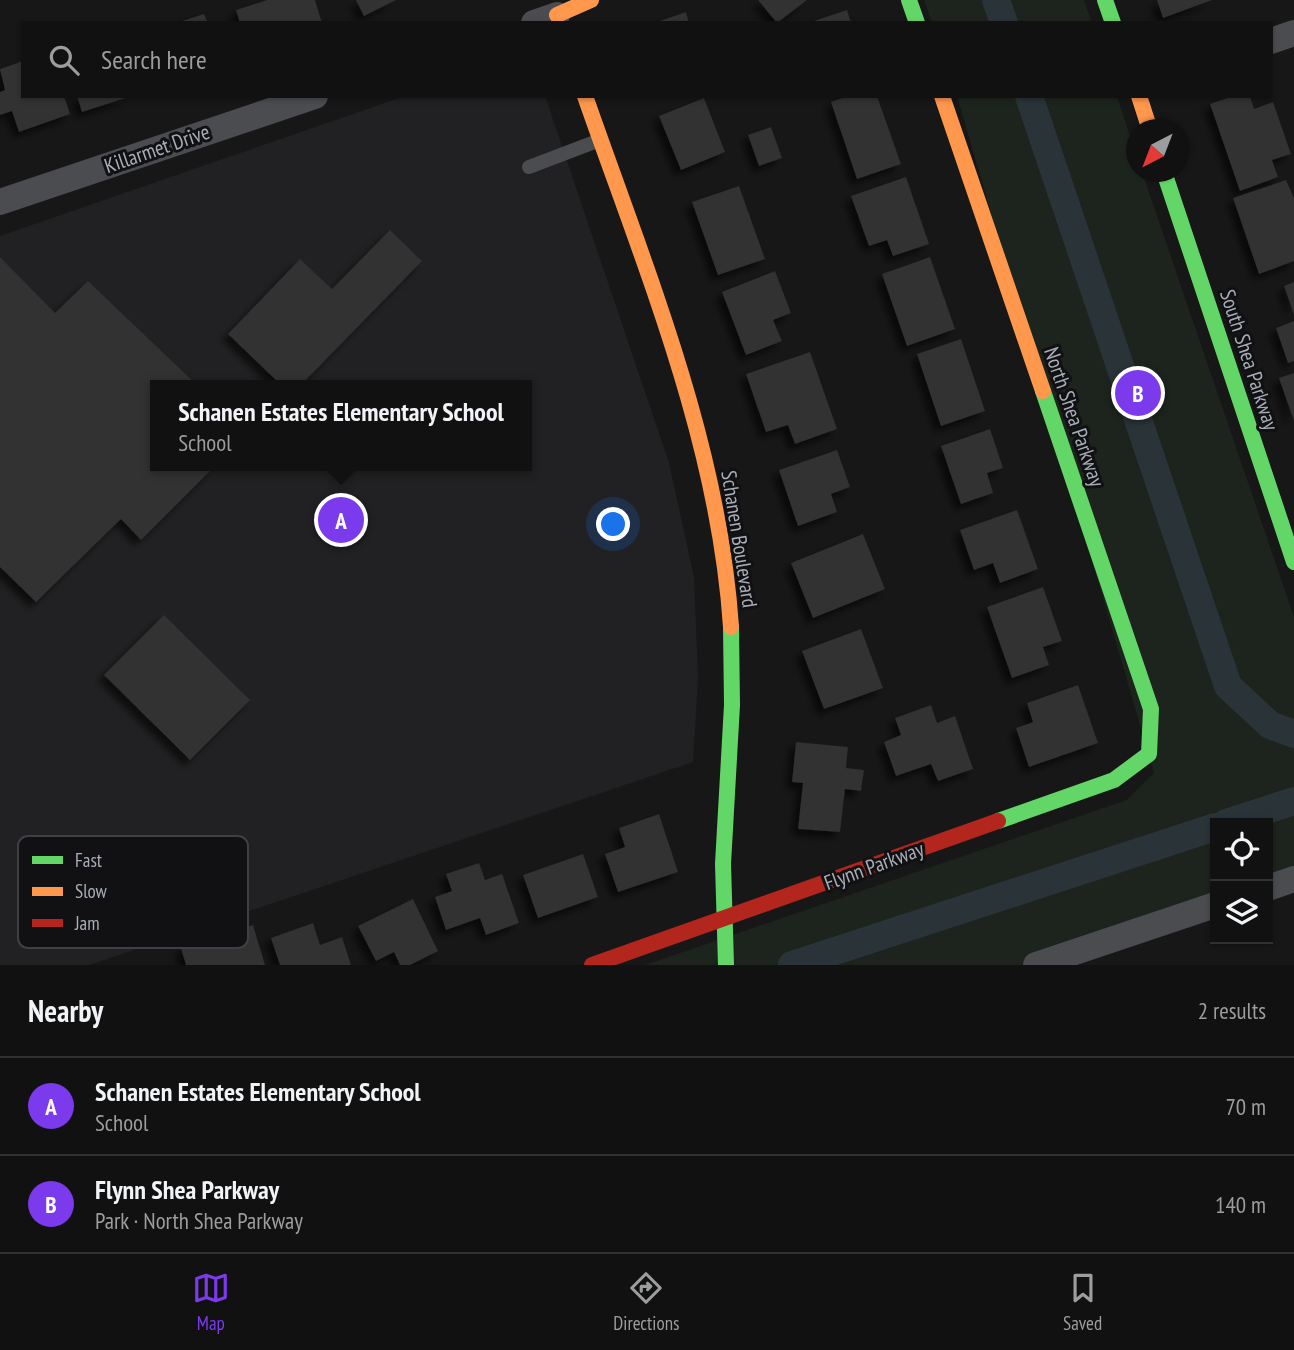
<!DOCTYPE html>
<html lang="en">
<head>
<meta charset="utf-8">
<style>
	:root { --surface:#111; --page:#1a1a1a; --text:#f1f3f6; --muted:#9c9d9f; --line:#303131; --accent:#7c3aed }
	body { margin:0; font-family:"PT Sans Narrow",sans-serif; background:var(--page); color:var(--text) }
	.controls { position:absolute; right:21px; bottom:21px; display:grid; overflow:hidden; border-radius:0px; box-shadow:0 2px 5px #0004 }
	.controls button { width:63px; height:63px; display:grid; place-items:center; padding:0; border:0; border-bottom:2px solid var(--line); background:var(--surface); color:var(--text); font:35px sans-serif }
	.compass { position:absolute; left:1126px; top:119px; width:63px; height:63px; border-radius:50%; background:var(--surface); box-shadow:0 2px 5px #0004; rotate:222deg }
	.you { position:absolute; left:614px; top:525px; width:24px; height:24px; margin:-18px; border:5px solid #fff; border-radius:50%; background:#1a73e8; box-shadow:0 0 0 10px #1a73e833 }
	.badge { display:grid; place-items:center; width:46px; height:46px; border-radius:50%; background:var(--accent); color:#fff; font-size:23px; font-weight:700 }
	.pin { position:absolute; translate:-50% -50%; border:4px solid #fff; box-shadow:0 2px 7px #0006 }
	.popup { position:absolute; left:150px; top:380px; width:382px; height:91px; box-sizing:border-box; display:grid; place-content:center; border-radius:0px; background:var(--surface); filter:drop-shadow(0 2px 5px #0005); font-size:23px; white-space:nowrap; color:var(--muted) }
	.popup b { font-size:26px; color:var(--text) }
	.popup::after { content:''; position:absolute; left:50%; top:100%; margin-left:-14px; border:14px solid transparent; border-top-color:var(--surface) }
	.list { margin:0; padding:0; list-style:none }
	h2 { display:flex; justify-content:space-between; align-items:center; height:91px; margin:0; padding:0 28px; font-size:30px }
	h2 small { font-size:23px; font-weight:400; color:var(--muted) }
	.list li { display:grid; grid-template-columns:46px 1fr auto; gap:21px; align-items:center; box-sizing:border-box; height:98px; padding:0 28px; border-top:2px solid var(--line) }
	.list b { display:block; font-size:26px; white-space:nowrap }
	.list p { margin:0; font-size:23px; white-space:nowrap; color:var(--muted) }
	.list em { font-size:23px; font-style:normal; color:var(--muted) }
	.icon { flex:none; width:38px; height:38px; fill:none; stroke:currentColor; stroke-width:2; stroke-linecap:round; stroke-linejoin:round }
	.map { position:relative; flex:none; width:1294px; height:965px; overflow:hidden }
	.search { position:absolute; background:var(--surface); box-shadow:0 2px 5px #0004; left:21px; right:21px; top:21px; height:77px; display:flex; align-items:center; gap:18px; box-sizing:border-box; padding:0 24px; border-radius:0px; color:var(--muted); font-size:26px }
	.sheet { height:287px; background:var(--surface) }
	nav { display:flex; justify-content:space-around; align-items:center; box-sizing:border-box; height:98px; border-top:2px solid var(--line); background:var(--surface); font-size:19px; color:var(--muted) }
	nav a { display:grid; justify-items:center; gap:4px }
	nav .on { color:var(--accent) }
	.map>svg:first-child { display:block }
	.built { fill:#212123; fill-rule:evenodd }
	.green { fill:#1d241d }
	.lines { fill:none; stroke-linecap:round; stroke-linejoin:round }
	.canal { stroke:#2a3338; stroke-width:28 }
	.building { fill:#303031; filter:url(#shadow) }
	.lane { stroke:#4b4c50; stroke-width:14 }
	.street { stroke:#4b4c50; stroke-width:26 }
	.fast { stroke:#63d668; stroke-width:16 }
	.slow { stroke:#ff974d; stroke-width:16 }
	.jam { stroke:#b3261e; stroke-width:16 }
	.labels { text-anchor:middle; stroke-width:6; stroke-linejoin:round; paint-order:stroke }
	.street-label { font-size:21px; fill:#a8aeb8; stroke:#111113 }
	.key { fill:#111113; stroke:#3e4045; stroke-width:2 }
	.key-label { font-size:19px; fill:#a8aeb8 }
</style>
</head>
<body>
<div class="map">
<svg width="1294" height="965" viewBox="0 0 1294 965">
	<defs>
		<filter id="shadow"><feDropShadow dx="-6" dy="6" stdDeviation="3.5" flood-color="#0009"/></filter>
	</defs>
	<rect width="100%" height="100%" fill="#171717"/>
	<path class="built" d="M405 96H545L669 463 694 577 698 678 693 762 89 965H0V236ZM156 385H526V466H156Z"/>
	<g class="green">
		<path d="M924 0H1084L1092 23H932Z"/>
		<path d="M957 96H1117L1136 155V172H1142L1294 617V871L1268 880V823H1215V898L1021 965H645L1127 800 1154 773Z"/>
	</g>
	<g class="lines">
		<g class="canal">
			<path d="M996 0 1004 23"/>
			<path d="M1029 96 1228 686 1270 725 1294 734"/>
			<path d="M1226 823 1294 801"/>
			<path d="M792 965 1215 827"/>
		</g>
	</g>
	<g class="building">
		<path d="M267 0H315L322 23H240L236 10Z"/>
		<path d="M356 0H396L364 16Z"/>
		<path d="M758 0H807L777 23Z"/>
		<path d="M1157 0H1212L1163 18Z"/>
		<path d="M847 10 851 23H811V22Z"/>
		<path d="M686 12 689 23H657V22Z"/>
		<path d="M204 14 208 23H179V22Z"/>
		<path d="M23 61V96H64L70 114 19 132 12 111 0 115V92L5 90 0 69Z"/>
		<path d="M77 96H129V97L82 112Z"/>
		<path d="M848 96H877L901 164 857 179 831 102Z"/>
		<path d="M1233 96H1250L1254 109 1273 102 1291 154 1272 160 1278 177 1240 191 1210 104Z"/>
		<path d="M704 98 725 152 681 170 659 116Z"/>
		<path d="M771 127 782 158 759 166 748 135Z"/>
		<path d="M906 177 929 244 893 256 887 240 869 246 851 196Z"/>
		<path d="M1286 180 1294 198V261L1259 274 1233 198Z"/>
		<path d="M739 186 765 259 718 275 692 202Z"/>
		<path d="M390 230 422 261 301 385H281L228 334 300 259 332 289Z"/>
		<path d="M0 257 55 313 88 281 197 385H156V466H215L141 540 121 519 36 602 0 567Z"/>
		<path d="M930 257 955 329 907 346 882 274Z"/>
		<path d="M775 271 791 313 773 320 782 341 746 355 722 292Z"/>
		<path d="M1294 282V315L1284 286Z"/>
		<path d="M1294 321V361L1288 363 1276 328Z"/>
		<path d="M961 339 985 411 941 426 917 354Z"/>
		<path d="M810 352 837 429 795 444 788 425 766 432 746 374Z"/>
		<path d="M1294 373V421L1279 378Z"/>
		<path d="M990 429 1003 468 987 473 993 493 961 504 941 446Z"/>
		<path d="M837 450 850 487 831 494 837 512 798 526 779 470Z"/>
		<path d="M1017 510 1038 569 1000 583 993 563 974 570 960 530Z"/>
		<path d="M863 534 885 589 813 618 791 563Z"/>
		<path d="M1043 587 1062 641 1043 647 1049 665 1012 678 987 607Z"/>
		<path d="M164 615 250 700 190 760 104 675Z"/>
		<path d="M861 629 883 688 824 709 802 651Z"/>
		<path d="M1078 685 1098 743 1029 767 1016 728 1033 722 1027 703Z"/>
		<path d="M931 705 937 723 955 716 973 769 938 781 931 764 896 776 884 742 901 735 895 718Z"/>
		<path d="M796 742 848 747 846 768 864 770 861 791 845 789 840 832 798 829 803 783 792 782Z"/>
		<path d="M659 814 678 872 618 892 605 854 625 847 619 828Z"/>
		<path d="M583 854 598 897 538 918 523 875Z"/>
		<path d="M479 863 485 880 502 874 519 923 486 935 480 918 446 930 435 897 452 891 446 874Z"/>
		<path d="M413 899 438 951 410 965H400L394 952 376 961 358 926Z"/>
		<path d="M313 923 320 945 342 937 351 965H280L271 938Z"/>
		<path d="M253 925 265 965H186L181 948Z"/>
	</g>
	<g class="lines">
		<path class="lane" d="M529 167 600 140"/>
		<g class="street">
			<path d="M534 23 557 15"/>
			<path d="M1271 41 1294 33"/>
			<path d="M0 202 315 96"/>
			<path d="M1268 888 1294 879"/>
			<path d="M1036 965 1215 905"/>
		</g>
		<g class="fast">
			<path d="M909 0 917 23"/>
			<path d="M1105 0 1113 23"/>
			<path d="M1164 172 1294 562"/>
			<path d="M998 821 1114 780 1149 754 1151 709 1043 391"/>
			<path d="M726 965 723 864 732 705 731 627"/>
		</g>
		<g class="slow">
			<path d="M557 15 591 0"/>
			<path d="M585 96C645 268 719 443 731 627"/>
			<path d="M942 96 1043 391"/>
			<path d="M1139 96 1150 130"/>
		</g>
		<path class="jam" d="M592 965 998 821"/>
	</g>
	<g class="labels">
		<g class="street-label">
			<text transform="translate(157 149) rotate(-19)" y="7">Killarmet Drive</text>
			<text transform="translate(1249 360) rotate(72)" y="7">South Shea Parkway</text>
			<text transform="translate(1074 417) rotate(71)" y="7">North Shea Parkway</text>
			<text transform="translate(739 539) rotate(81)" y="7">Schanen Boulevard</text>
			<text transform="translate(874 866) rotate(-20)" y="7">Flynn Parkway</text>
		</g>
	</g>
	<rect x="18" y="836" width="230" height="112" rx="10" class="key"/>
	<rect x="32" y="856" width="31" height="8" fill="#63d668"/>
	<rect x="32" y="887" width="31" height="9" fill="#ff974d"/>
	<rect x="32" y="919" width="31" height="8" fill="#b3261e"/>
	<g class="key-label">
		<text x="75" y="867">Fast</text>
		<text x="75" y="898">Slow</text>
		<text x="75" y="930">Jam</text>
	</g>
</svg>
<div class="controls">
<button><svg class="icon" aria-label="locate" viewBox="0 0 24 24"><circle cx="12" cy="12" r="6"/><path d="M12 2v4M12 18v4M2 12h4M18 12h4"/></svg></button>
<button><svg class="icon" aria-label="layers" viewBox="0 0 24 24"><path d="M12 4l9 5-9 5-9-5zM3 14l9 5 9-5"/></svg></button>
</div>
<svg class="compass" viewBox="-18 -18 36 36"><path d="M0-13l5 13h-10z" fill="#e53935"/><path d="M0 13l5-13h-10z" fill="#9c9d9f"/></svg>
<div class="you"></div>
<div class="pin badge" style="left:341px;top:520px">A</div>
<div class="popup"><b>Schanen Estates Elementary School</b>School</div>
<div class="pin badge" style="left:1138px;top:393px">B</div>
<div class="search"><svg class="icon" aria-label="search" viewBox="0 0 24 24"><circle cx="10" cy="10" r="6"/><path d="M15 15l6 6"/></svg>Search here</div>
</div>
<section class="sheet">
<h2>Nearby<small>2 results</small></h2>
<ul class="list">
<li><span class="badge">A</span><div><b>Schanen Estates Elementary School</b><p>School</p></div><em>70 m</em></li>
<li><span class="badge">B</span><div><b>Flynn Shea Parkway</b><p>Park · North Shea Parkway</p></div><em>140 m</em></li>
</ul>
</section>
<nav>
<a class="on"><svg class="icon" aria-label="map" viewBox="0 0 24 24"><path d="M3 6l6-2 6 2 6-2v14l-6 2-6-2-6 2zM9 4v14M15 6v14"/></svg>Map</a>
<a><svg class="icon" aria-label="directions" viewBox="0 0 24 24"><path d="M12 3l9 9-9 9-9-9zM9 14v-3h6M13 9l2 2-2 2"/></svg>Directions</a>
<a><svg class="icon" aria-label="saved" viewBox="0 0 24 24"><path d="M7 4h10v16l-5-4-5 4z"/></svg>Saved</a>
</nav>
</body>
</html>
